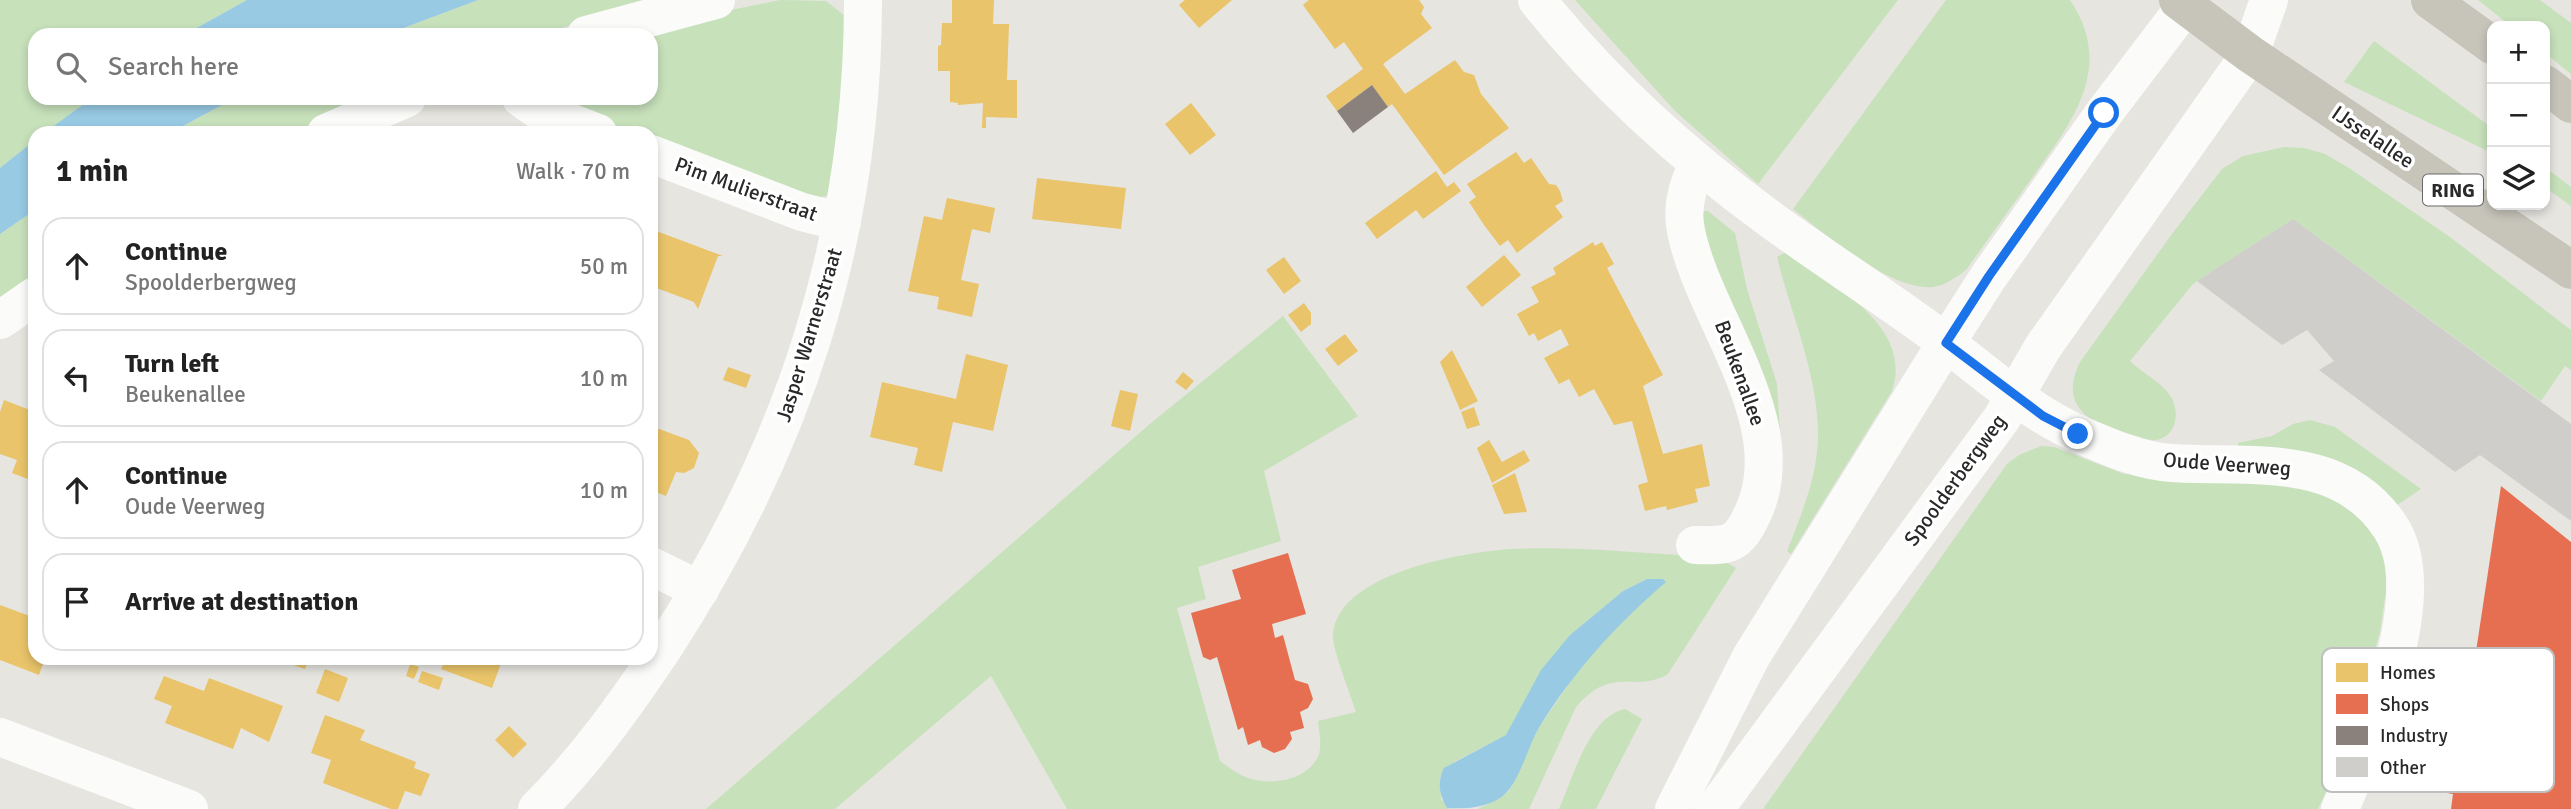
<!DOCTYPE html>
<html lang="en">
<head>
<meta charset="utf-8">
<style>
	:root { --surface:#fff; --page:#f6f6f6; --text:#222; --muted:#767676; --line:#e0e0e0 }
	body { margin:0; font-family:Signika,sans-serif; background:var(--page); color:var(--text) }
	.controls { position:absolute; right:21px; top:21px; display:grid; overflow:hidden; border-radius:14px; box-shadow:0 4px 10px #0003 }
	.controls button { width:63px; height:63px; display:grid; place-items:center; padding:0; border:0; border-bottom:2px solid var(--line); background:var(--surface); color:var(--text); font:35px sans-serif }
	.stop { position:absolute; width:21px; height:21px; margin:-16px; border:5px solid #1a73e8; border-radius:50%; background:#fff }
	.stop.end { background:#1a73e8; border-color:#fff; box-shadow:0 2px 7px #0008 }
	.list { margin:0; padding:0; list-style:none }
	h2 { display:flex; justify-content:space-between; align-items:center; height:91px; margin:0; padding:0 28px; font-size:30px }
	h2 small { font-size:23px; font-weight:400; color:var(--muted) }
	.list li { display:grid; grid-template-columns:46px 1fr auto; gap:21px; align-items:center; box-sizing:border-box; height:98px; margin:0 14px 14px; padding:0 14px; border:2px solid var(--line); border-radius:21px }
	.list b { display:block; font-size:26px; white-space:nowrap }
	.list p { margin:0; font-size:23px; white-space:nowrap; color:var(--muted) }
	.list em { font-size:23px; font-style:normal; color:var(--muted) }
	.icon { flex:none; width:38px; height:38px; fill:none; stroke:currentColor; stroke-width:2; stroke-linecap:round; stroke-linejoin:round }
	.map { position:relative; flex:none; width:2571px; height:809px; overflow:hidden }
	.search { position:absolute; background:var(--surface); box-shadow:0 4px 10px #0003; left:28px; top:28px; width:630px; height:77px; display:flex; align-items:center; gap:18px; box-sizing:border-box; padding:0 24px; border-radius:21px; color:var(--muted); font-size:26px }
	.panel { position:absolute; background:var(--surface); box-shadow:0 4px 10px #0003; left:28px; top:126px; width:630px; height:539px; border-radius:21px }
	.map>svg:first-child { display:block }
	.green { fill:#c7e1bb }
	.water { fill:#98cae4 }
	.homes { fill:#e9c46a }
	.shops { fill:#e76f51 }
	.industry { fill:#8a817c }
	.building { fill:#d0cecb }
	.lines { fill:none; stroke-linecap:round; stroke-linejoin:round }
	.minor { stroke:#fbfbfa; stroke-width:38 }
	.secondary { stroke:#fbfbfa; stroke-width:38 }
	.primary { stroke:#c7c5ba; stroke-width:38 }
	.route { stroke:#1a73e8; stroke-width:9 }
	.labels { text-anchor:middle; stroke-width:7; stroke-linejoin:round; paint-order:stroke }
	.shield { fill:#fff; stroke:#696969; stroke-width:2 }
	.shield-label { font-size:19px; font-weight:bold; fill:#292929 }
	.street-label { font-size:21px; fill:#292929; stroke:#fff }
	.key { fill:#fff; stroke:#bfbfbf; stroke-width:2 }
	.key-label { font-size:19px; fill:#292929 }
</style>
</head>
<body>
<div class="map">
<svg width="2571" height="809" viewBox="0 0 2571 809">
	<rect width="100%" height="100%" fill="#e6e5e0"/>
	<g class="green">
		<path d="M0 0H247L184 35H35V98H92L44 133H35V140L0 168Z"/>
		<path d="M478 0H657L537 35H385Z"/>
		<path d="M780 0 826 1 845 16 843 81 833 186 826 196 804 199 651 141V133H628L538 98H651V35L731 10Z"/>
		<path d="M1575 0H1898L1758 184 1675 111Z"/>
		<path d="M1946 0H2070C2116 68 2071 123 2032 178 2010 209 1988 239 1966 270 1955 278 1946 285 1933 287 1891 291 1825 234 1793 209Z"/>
		<path d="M2478 0H2540L2571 23V74L2545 53V26H2511Z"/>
		<path d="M2374 41 2492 128V153L2344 82Z"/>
		<path d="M235 98H366L293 133H170Z"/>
		<path d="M2284 147 2304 148 2325 154 2349 168 2450 237 2571 330V370L2565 366 2541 401 2293 219 2193 284 2130 361C2142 373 2163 383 2171 397 2180 411 2177 437 2156 440 2149 441 2138 436 2130 434 2090 425 2058 406 2080 362L2172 234 2222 169 2243 156Z"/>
		<path d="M2545 167 2571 187V206L2545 187Z"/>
		<path d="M35 210V274L0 298V234Z"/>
		<path d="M1702 211H1708L1735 233 1747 289 1777 384 1781 447 1698 222Z"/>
		<path d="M1788 251C1832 286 1914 325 1892 391L1791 554 1787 551C1802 513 1819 473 1818 431 1817 372 1791 314 1777 257Z"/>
		<path d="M1283 316 1358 416 1264 471 1281 541 1198 567 1206 599 1177 608 1220 761C1227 766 1235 772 1243 776 1266 787 1309 782 1319 754 1322 744 1319 732 1318 721L1356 712C1351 695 1332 649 1333 635 1337 573 1463 552 1512 549 1573 546 1636 553 1698 556L1722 560 1736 568 1668 674C1635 694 1613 664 1576 707L1529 809H1477L1497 800 1509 791 1538 729 1586 659 1664 579H1647L1623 591 1570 635 1507 735 1454 762 1440 778 1441 799 1450 809H1067L991 676 835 809H706L1151 423Z"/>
		<path d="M2310 420 2335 427 2421 489 2397 505C2341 448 2314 451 2238 449V443L2272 436 2293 424Z"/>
		<path d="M2041 446 2054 447 2124 474 2318 488 2357 515 2375 536 2386 564V591L2380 632 2346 751 2318 809H1763L2007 464 2019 455Z"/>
		<path d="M1625 709 1642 719 1596 809H1559C1573 778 1589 716 1625 709Z"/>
	</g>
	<g class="water">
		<path d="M247 0H478L385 35H184Z"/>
		<path d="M92 98H235L170 133H44Z"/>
		<path d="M35 140V210L0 234V168Z"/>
		<path d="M1647 579H1663L1666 582C1616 625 1575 670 1540 726 1529 744 1520 779 1506 793 1491 808 1467 809 1447 808 1439 795 1437 782 1444 768L1506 735 1541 670 1570 635 1623 591Z"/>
	</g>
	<g class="homes">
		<path d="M952 0H994L993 24H1009L1007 80H1017V118L986 117V128H982L983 103 958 105V103L950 102V71H938V46L941 45 942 23H952Z"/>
		<path d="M1185 0H1232L1199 28 1179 5Z"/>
		<path d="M1309 0H1419L1424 7 1421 14 1432 28 1383 64 1405 94 1455 60 1464 72 1474 75 1481 94 1509 128 1444 175 1392 104 1388 107 1372 85 1337 111 1326 96 1363 69 1344 42 1335 49 1303 5Z"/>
		<path d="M1191 103 1216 135 1190 155 1165 124Z"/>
		<path d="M1516 152 1524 163 1531 158 1549 184 1556 185 1560 191 1563 201 1555 206 1563 217 1517 253 1508 240 1500 246 1484 225 1469 202 1476 197 1467 184Z"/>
		<path d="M1436 171 1447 187 1454 182 1461 191 1423 219 1416 210 1377 239 1365 223Z"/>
		<path d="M1037 178 1126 188 1121 229 1032 219Z"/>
		<path d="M947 198 995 208 990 233 972 229 961 280 979 284 972 317 937 309 939 297 908 291 924 216 942 220Z"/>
		<path d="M651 229 723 256H718L698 309 694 302 651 286Z"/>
		<path d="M1593 242 1595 246 1602 242 1614 264 1607 268 1663 375 1643 386 1663 454 1702 444 1710 486 1695 489 1698 502 1667 510 1666 506 1645 511 1638 485 1648 482 1632 421 1614 425 1594 389 1579 397 1569 379 1559 384 1544 358 1569 345 1561 329 1538 341 1534 333 1529 336 1517 314 1539 302 1531 287 1556 274 1553 268Z"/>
		<path d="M1504 255 1521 275 1482 307 1466 287Z"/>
		<path d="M1284 257 1301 281 1284 294 1266 270Z"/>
		<path d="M1304 303 1311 313V324L1301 332 1288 315Z"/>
		<path d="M1345 334 1358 351 1338 366 1325 349Z"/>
		<path d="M1452 350 1478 401 1460 410 1440 362Z"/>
		<path d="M966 354 1008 365 993 431 953 422 942 472 914 465 918 448 870 437 882 382 956 399Z"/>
		<path d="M728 367 751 375 746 388 723 380Z"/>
		<path d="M1183 372 1194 381 1186 390 1175 382Z"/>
		<path d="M1120 390 1138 394 1130 431 1111 426Z"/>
		<path d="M4 400 35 412V494L29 491 33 481 12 473 17 460 0 454V412Z"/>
		<path d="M1474 407 1480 425 1467 429 1461 412Z"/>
		<path d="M651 426 689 440 699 453 694 468 684 473 676 472 666 496 651 490Z"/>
		<path d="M1489 440 1502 462 1524 450 1530 461 1492 483 1477 448Z"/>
		<path d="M1515 473 1527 512 1504 514 1492 485Z"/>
		<path d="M0 605 35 618V658H45L39 675 0 660Z"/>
		<path d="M286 658H309L305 669 285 662Z"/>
		<path d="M446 658H503L492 688 441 669Z"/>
		<path d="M410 664 419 667 414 679 406 676Z"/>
		<path d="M325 669 348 678 339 702 316 693Z"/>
		<path d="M422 671 443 678 439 690 418 682Z"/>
		<path d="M164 676 204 691 209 678 283 706 269 742 241 728 233 749 165 723 172 706 154 699Z"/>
		<path d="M325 715 365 730 360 740 416 762 414 768 430 774 421 796 405 791 398 809H391L323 783 331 760 311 753Z"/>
		<path d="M509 726 527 744 513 758 495 740Z"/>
	</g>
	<g class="shops">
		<path d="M2501 486 2571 542V809H2451L2453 794 2398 785 2426 727 2449 699 2472 678Z"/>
		<path d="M1288 553 1306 614 1272 624 1275 638 1283 635 1295 680 1308 684 1313 699 1308 708 1300 712 1304 728 1290 732 1292 739 1285 749 1274 753 1262 747 1260 740 1248 745 1243 727 1238 730 1217 657 1210 660 1203 657 1191 613 1241 599 1232 570Z"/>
	</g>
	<path class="industry" d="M1372 85 1388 107 1353 133 1337 111Z"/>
	<path class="building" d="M2293 219 2571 424V521L2480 455 2455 472 2319 370 2334 361 2307 330 2282 345 2197 281Z"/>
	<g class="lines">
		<g class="minor">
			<path d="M1537 0C1604 84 1684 156 1770 219 1822 257 1877 292 1929 330 1979 366 2026 412 2083 436 2111 448 2141 461 2172 463 2250 468 2342 451 2391 528 2434 595 2368 743 2340 809"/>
			<path d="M586 35 716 0"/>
			<path d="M521 98 538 110 598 133"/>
			<path d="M326 133 407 98"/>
			<path d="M651 154 802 212 842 222"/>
			<path d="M0 320 35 296"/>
			<path d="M1695 545C1729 546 1738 546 1753 513 1795 423 1703 317 1686 231 1681 208 1688 184 1698 164"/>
			<path d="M651 566 700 590"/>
			<path d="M0 737 189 809"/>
			<path d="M537 809C586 760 626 704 664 647 794 448 863 238 863 0"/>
		</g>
		<g class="secondary">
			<path d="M1674 809 1751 657 1946 343 1989 276 2104 113 2190 0"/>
			<path d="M1715 809 2002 418 2043 347 2250 54 2269 0"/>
		</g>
		<g class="primary">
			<path d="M2178 0 2250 54 2571 270"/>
			<path d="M2430 0 2492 45"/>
			<path d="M2545 84 2571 104"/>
		</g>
	</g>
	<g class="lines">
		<path class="route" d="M2078 434 2043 416 1946 343 1989 276 2104 113"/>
	</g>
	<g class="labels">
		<rect class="shield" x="2423" y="174.5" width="60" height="31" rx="5"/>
		<g class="shield-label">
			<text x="2453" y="197">RING</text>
		</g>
		<g class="street-label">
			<text transform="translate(2373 137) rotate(34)" y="7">IJsselallee</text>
			<text transform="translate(746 189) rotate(20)" y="7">Pim Mulierstraat</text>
			<text transform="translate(809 335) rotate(-73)" y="7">Jasper Warnerstraat</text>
			<text transform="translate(1740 373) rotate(70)" y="7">Beukenallee</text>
			<text transform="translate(2227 464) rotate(4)" y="7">Oude Veerweg</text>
			<text transform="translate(1955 480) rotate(-54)" y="7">Spoolderbergweg</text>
		</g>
	</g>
	<rect x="2322" y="648" width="232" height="144" rx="10" class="key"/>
	<rect x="2336" y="663" width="32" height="19" fill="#e9c46a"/>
	<rect x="2336" y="694" width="32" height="20" fill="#e76f51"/>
	<rect x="2336" y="726" width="32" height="19" fill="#8a817c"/>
	<rect x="2336" y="757" width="32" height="20" fill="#d0cecb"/>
	<g class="key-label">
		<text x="2380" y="679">Homes</text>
		<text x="2380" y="711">Shops</text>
		<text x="2380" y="742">Industry</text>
		<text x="2380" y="774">Other</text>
	</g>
</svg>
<div class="controls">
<button>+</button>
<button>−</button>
<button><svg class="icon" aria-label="layers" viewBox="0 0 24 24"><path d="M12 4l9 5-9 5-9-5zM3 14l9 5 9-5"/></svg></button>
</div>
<div class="stop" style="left:2104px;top:113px"></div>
<div class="stop end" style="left:2078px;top:434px"></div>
<div class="search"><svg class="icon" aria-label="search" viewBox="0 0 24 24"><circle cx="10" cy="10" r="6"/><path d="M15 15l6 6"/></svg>Search here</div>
<section class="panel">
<h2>1 min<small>Walk · 70 m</small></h2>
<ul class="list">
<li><svg class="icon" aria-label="ahead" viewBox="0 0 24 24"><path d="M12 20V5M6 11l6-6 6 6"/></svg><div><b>Continue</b><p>Spoolderbergweg</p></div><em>50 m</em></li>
<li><svg class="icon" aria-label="left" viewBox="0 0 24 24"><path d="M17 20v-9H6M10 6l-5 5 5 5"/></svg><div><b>Turn left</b><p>Beukenallee</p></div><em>10 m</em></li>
<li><svg class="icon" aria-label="ahead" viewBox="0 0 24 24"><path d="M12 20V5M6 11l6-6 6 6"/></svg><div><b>Continue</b><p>Oude Veerweg</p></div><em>10 m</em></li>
<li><svg class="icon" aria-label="arrive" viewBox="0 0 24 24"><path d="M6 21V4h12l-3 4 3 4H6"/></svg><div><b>Arrive at destination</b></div></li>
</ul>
</section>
</div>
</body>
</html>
